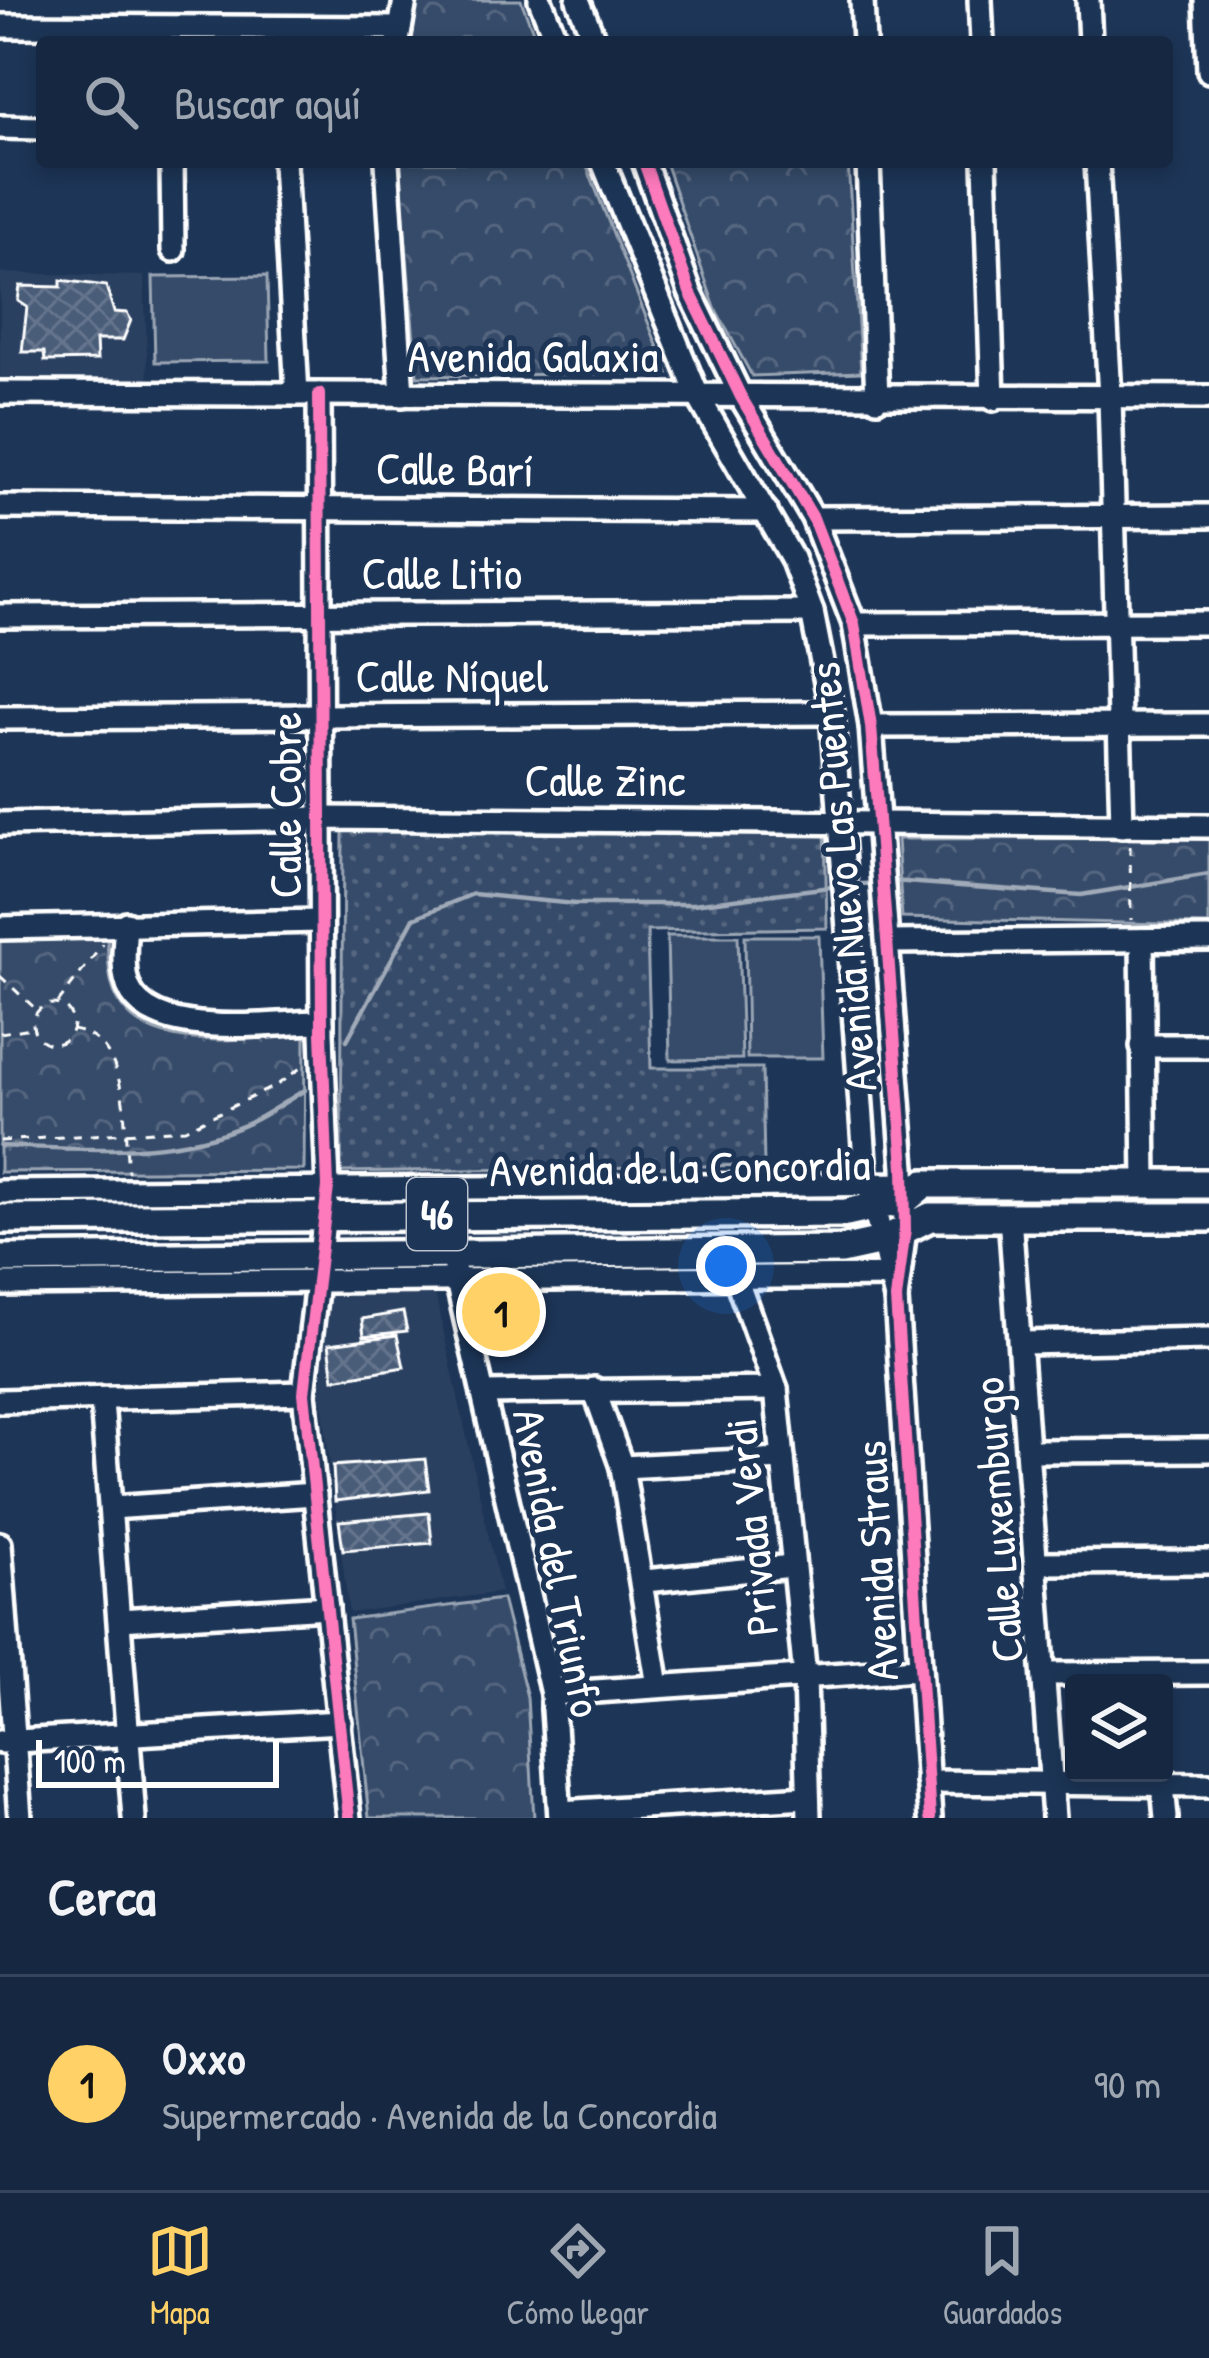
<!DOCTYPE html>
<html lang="es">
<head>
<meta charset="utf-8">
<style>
	:root { --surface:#162841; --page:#1f3048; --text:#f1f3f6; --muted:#9ea6b1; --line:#35445a; --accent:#ffd166 }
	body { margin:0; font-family:"Patrick Hand",sans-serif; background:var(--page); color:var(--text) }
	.controls { position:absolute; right:36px; bottom:36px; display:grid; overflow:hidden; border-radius:12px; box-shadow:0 6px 18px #0003 }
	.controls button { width:108px; height:108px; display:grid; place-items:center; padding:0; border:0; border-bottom:3px solid var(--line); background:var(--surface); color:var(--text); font:60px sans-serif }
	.scale { position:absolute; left:36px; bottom:30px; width:243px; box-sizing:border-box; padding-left:12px; border:6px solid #fff; border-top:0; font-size:33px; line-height:42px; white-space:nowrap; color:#fff; -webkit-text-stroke:9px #1d3557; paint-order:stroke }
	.you { position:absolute; left:726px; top:1266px; width:42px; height:42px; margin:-30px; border:9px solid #fff; border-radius:50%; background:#1a73e8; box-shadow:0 0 0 18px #1a73e833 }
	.badge { display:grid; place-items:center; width:78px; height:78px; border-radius:50%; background:var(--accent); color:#111; font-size:39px; font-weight:700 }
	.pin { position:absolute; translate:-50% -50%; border:6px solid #fff; box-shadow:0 3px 12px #0006 }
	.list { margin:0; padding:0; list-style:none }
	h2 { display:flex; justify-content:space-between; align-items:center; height:156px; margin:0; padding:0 48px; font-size:51px }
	h2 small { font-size:39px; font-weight:400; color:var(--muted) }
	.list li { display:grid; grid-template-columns:78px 1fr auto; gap:36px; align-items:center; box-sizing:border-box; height:216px; padding:0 48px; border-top:3px solid var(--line) }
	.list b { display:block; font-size:45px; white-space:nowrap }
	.list p { margin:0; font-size:39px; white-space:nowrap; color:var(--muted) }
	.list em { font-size:39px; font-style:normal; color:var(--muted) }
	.icon { flex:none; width:66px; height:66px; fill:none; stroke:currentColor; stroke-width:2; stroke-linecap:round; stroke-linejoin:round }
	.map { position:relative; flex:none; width:1209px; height:1818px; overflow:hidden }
	.search { position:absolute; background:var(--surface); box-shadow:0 6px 18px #0003; left:36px; right:36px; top:36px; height:132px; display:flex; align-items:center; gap:30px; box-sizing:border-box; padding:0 42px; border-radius:12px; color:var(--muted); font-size:45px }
	.sheet { height:372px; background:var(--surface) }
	nav { display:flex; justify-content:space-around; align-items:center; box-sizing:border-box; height:168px; border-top:3px solid var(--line); background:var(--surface); font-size:33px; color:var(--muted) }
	nav a { display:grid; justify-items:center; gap:6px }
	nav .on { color:var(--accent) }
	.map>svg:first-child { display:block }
	.built { fill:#2a4161 }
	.grass { fill:url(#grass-dots); stroke:#9aa5b4; stroke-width:3 }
	.park { fill:url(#park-crowns); stroke:#9aa5b4; stroke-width:3 }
	.pitch { fill:#364b69; stroke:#9aa5b4; stroke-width:3 }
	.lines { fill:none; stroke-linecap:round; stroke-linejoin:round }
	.stream { stroke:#a0aab8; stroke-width:4.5 }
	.building { fill:url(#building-cross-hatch); stroke:#fff; stroke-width:3 }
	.minor-casing { stroke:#fff; stroke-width:30 }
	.major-casing { stroke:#fff; stroke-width:36 }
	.path { stroke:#fff; stroke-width:3; stroke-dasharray:9 9; stroke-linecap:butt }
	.minor { stroke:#1d3557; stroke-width:21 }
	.major { stroke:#1d3557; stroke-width:27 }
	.cycleway-casing { stroke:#1d3557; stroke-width:20 }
	.cycleway { stroke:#fd7abc; stroke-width:12 }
	.labels { text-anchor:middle; stroke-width:10; stroke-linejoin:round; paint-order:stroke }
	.shield { fill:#1d3557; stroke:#bbc2cd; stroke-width:3 }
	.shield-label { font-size:42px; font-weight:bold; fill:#fff }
	.street-label { font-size:45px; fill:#fff; stroke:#1d3557 }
</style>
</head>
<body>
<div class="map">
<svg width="1209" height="1818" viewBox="0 0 1209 1818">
	<defs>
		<pattern id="grass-dots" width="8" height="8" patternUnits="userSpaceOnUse" patternTransform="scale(3)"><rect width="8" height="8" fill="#364b69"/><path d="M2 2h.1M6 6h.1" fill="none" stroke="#546680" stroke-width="1.8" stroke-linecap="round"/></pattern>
		<pattern id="park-crowns" width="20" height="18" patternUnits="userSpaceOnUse" patternTransform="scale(3)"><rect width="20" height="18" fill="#364b69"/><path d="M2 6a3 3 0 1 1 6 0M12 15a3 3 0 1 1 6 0" fill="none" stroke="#546680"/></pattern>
		<pattern id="building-cross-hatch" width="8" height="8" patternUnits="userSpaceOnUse" patternTransform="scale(3)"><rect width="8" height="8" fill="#4a5d79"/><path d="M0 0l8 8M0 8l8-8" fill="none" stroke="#65758d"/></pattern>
	</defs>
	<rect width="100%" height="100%" fill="#1d3557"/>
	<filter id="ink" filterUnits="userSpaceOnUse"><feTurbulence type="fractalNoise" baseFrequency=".00833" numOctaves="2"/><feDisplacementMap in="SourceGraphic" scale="24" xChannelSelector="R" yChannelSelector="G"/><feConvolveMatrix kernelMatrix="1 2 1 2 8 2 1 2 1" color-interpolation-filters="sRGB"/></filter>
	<g filter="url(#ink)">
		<g class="built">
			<path d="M0 273 144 276 148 381H0Z"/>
			<path d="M329 1293H435L501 1592 349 1613 321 1393Z"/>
		</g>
		<path class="grass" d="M825 825 827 928 647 931 651 1068H762L764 1165 341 1172 343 829Z"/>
		<g class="park">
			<path d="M418 0H521L537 42H410Z"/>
			<path d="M399 162H585L668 373 417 376Z"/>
			<path d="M665 162H848L861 372 752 376 715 308Z"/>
			<path d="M1209 838V925L902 918 897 839Z"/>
			<path d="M0 938H107C108 953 108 971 112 985 133 1061 245 1036 305 1036L304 1170 0 1172Z"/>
			<path d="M502 1599 527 1697 534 1818H369L349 1619Z"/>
		</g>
		<g class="pitch">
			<path d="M267 276 269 361 155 362 153 277Z"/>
			<path d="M667 936H738L742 1059 670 1060Z"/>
			<path d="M745 936H819L823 1058H747Z"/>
		</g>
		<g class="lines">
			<g class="stream">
				<path d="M892 881 1081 895 1209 874"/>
				<path d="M851 885 875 883"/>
				<path d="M347 1040 414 918 473 894 575 904H693L839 886"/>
				<path d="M0 1146C79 1149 175 1158 249 1123 268 1114 286 1101 305 1090"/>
			</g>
		</g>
		<g class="building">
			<path d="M61 280 106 286 114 312 127 313 131 320 123 340H96L97 360 45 361 44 352H22L27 307 18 301 20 286 61 287Z"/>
			<path d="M524 1288 528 1331 481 1332 469 1293Z"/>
			<path d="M403 1312 407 1331 364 1336 362 1319Z"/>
			<path d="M397 1335 404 1367 334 1379 329 1344Z"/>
			<path d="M425 1459 429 1490 335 1501 333 1466Z"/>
			<path d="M429 1513 432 1543 343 1550 339 1521Z"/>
		</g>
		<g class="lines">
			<defs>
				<g id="minor">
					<path d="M540 0 557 42"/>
					<path d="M578 0 595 42"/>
					<path d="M862 0 864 42"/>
					<path d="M980 0 982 42"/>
					<path d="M1088 0 1090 42"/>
					<path d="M1206 0 1209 71"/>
					<path d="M0 26 400 28"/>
					<path d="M398 41 405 0"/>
					<path d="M0 127 42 128"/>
					<path d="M172 162 173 250"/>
					<path d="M284 162 297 394"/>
					<path d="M387 162 402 395"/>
					<path d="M603 162 698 396 792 558 812 612 832 713 866 1173 896 1299"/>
					<path d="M644 162 690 292 741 397 813 518 854 624 871 726 904 1167 905 1229 896 1299 930 1818"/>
					<path d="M868 162 877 399"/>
					<path d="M985 162 993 399"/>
					<path d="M1097 162 1110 397 1122 826"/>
					<path d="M0 393 1209 397"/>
					<path d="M319 394 322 1033 328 1187 304 1393 349 1818"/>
					<path d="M0 507 766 511"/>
					<path d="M813 518 1209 516"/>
					<path d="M0 616 812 612"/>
					<path d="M854 624 1209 623"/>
					<path d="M0 718 832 713"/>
					<path d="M871 726 1209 725"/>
					<path d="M0 824 321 818 1209 826"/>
					<path d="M126 923C125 941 122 961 126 979 140 1044 271 1022 322 1022"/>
					<path d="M0 928 321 921"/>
					<path d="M1142 940 1145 1183"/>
					<path d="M888 942 1209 939"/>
					<path d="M1142 1046H1209"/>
					<path d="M0 1192 918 1184"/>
					<path d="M1010 1216 1054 1818"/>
					<path d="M454 1268 552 1694 560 1818"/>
					<path d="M744 1275 737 1280 776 1389 805 1677 809 1818"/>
					<path d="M0 1284 899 1276"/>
					<path d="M1023 1343 1209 1339"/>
					<path d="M594 1389 622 1467 658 1686"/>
					<path d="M483 1393 776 1389"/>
					<path d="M0 1401 304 1393"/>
					<path d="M102 1401 134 1818"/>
					<path d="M1030 1451 1209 1450"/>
					<path d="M622 1467 783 1459"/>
					<path d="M111 1508 315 1494"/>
					<path d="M0 1544 20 1818"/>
					<path d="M1039 1563 1209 1562"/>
					<path d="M645 1581 792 1566"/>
					<path d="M120 1620 327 1607"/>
					<path d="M1048 1674 1209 1673"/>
					<path d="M552 1694 918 1669"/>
					<path d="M0 1742 340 1722"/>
					<path d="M927 1782 1209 1785"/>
					<path d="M1163 1785 1166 1818"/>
					<path d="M560 1812 807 1797"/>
				</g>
				<g id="major">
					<path d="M0 1219 846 1213 905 1200 924 1184H1209"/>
					<path d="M0 1259 841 1250 882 1241 930 1217H1209"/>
				</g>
			</defs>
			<use href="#minor" class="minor-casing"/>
			<use href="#major" class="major-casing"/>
			<g class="path">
				<path d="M1130 846 1131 920"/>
				<path d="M0 976 38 1011"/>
				<path d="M58 1003 103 944"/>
				<circle cx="53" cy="1024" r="20"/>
				<path d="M72 1030C132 1039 123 1127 128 1172"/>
				<path d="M0 1033 32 1028"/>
				<path d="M0 1141 185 1129 277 1085 306 1064"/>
			</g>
			<use href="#minor" class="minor"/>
			<use href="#major" class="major"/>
			<defs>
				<g id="cycleway">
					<path d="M644 162 690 292 741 397 813 518 854 624 871 726 904 1167 905 1229 896 1299 930 1818"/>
					<path d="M319 394 322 1033 328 1187 304 1393 349 1818"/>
				</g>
			</defs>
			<use href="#cycleway" class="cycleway-casing"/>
			<use href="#cycleway" class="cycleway"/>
		</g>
	</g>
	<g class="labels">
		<rect class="shield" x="407" y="1178" width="60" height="72" rx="9"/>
		<g class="shield-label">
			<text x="437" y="1229">46</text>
		</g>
		<g class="street-label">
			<text x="533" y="372">Avenida Galaxia</text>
			<text transform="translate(455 469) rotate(1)" y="16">Calle Barí</text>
			<text x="442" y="589">Calle Litio</text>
			<text x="452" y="692">Calle Níquel</text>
			<text x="605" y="796">Calle Zinc</text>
			<text transform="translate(285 805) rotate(-90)" y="16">Calle Cobre</text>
			<text transform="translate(842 877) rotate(-95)" y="16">Avenida Nuevo Las Puentes</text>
			<text transform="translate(680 1167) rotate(-1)" y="16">Avenida de la Concordia</text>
			<text transform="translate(997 1520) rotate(-94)" y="16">Calle Luxemburgo</text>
			<text transform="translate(751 1527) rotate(-96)" y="16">Privada Verdi</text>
			<text transform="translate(876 1561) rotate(-93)" y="16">Avenida Straus</text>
			<text transform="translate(558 1563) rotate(79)" y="16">Avenida del Triunfo</text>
		</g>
	</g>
</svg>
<div class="controls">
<button><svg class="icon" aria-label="layers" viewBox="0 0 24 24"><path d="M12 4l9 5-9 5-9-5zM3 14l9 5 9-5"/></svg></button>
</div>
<div class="scale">100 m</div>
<div class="you"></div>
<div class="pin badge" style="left:501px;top:1312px">1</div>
<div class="search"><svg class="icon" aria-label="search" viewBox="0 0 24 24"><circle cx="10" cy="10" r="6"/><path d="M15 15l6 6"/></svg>Buscar aquí</div>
</div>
<section class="sheet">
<h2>Cerca<small></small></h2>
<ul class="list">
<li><span class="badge">1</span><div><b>Oxxo</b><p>Supermercado · Avenida de la Concordia</p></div><em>90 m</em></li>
</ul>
</section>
<nav>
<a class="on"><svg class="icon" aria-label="map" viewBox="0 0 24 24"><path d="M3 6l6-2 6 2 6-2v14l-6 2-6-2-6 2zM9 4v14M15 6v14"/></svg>Mapa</a>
<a><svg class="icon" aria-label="directions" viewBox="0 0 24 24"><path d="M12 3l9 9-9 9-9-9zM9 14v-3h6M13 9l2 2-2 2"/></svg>Cómo llegar</a>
<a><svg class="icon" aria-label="saved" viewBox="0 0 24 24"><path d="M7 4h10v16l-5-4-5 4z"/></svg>Guardados</a>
</nav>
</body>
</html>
